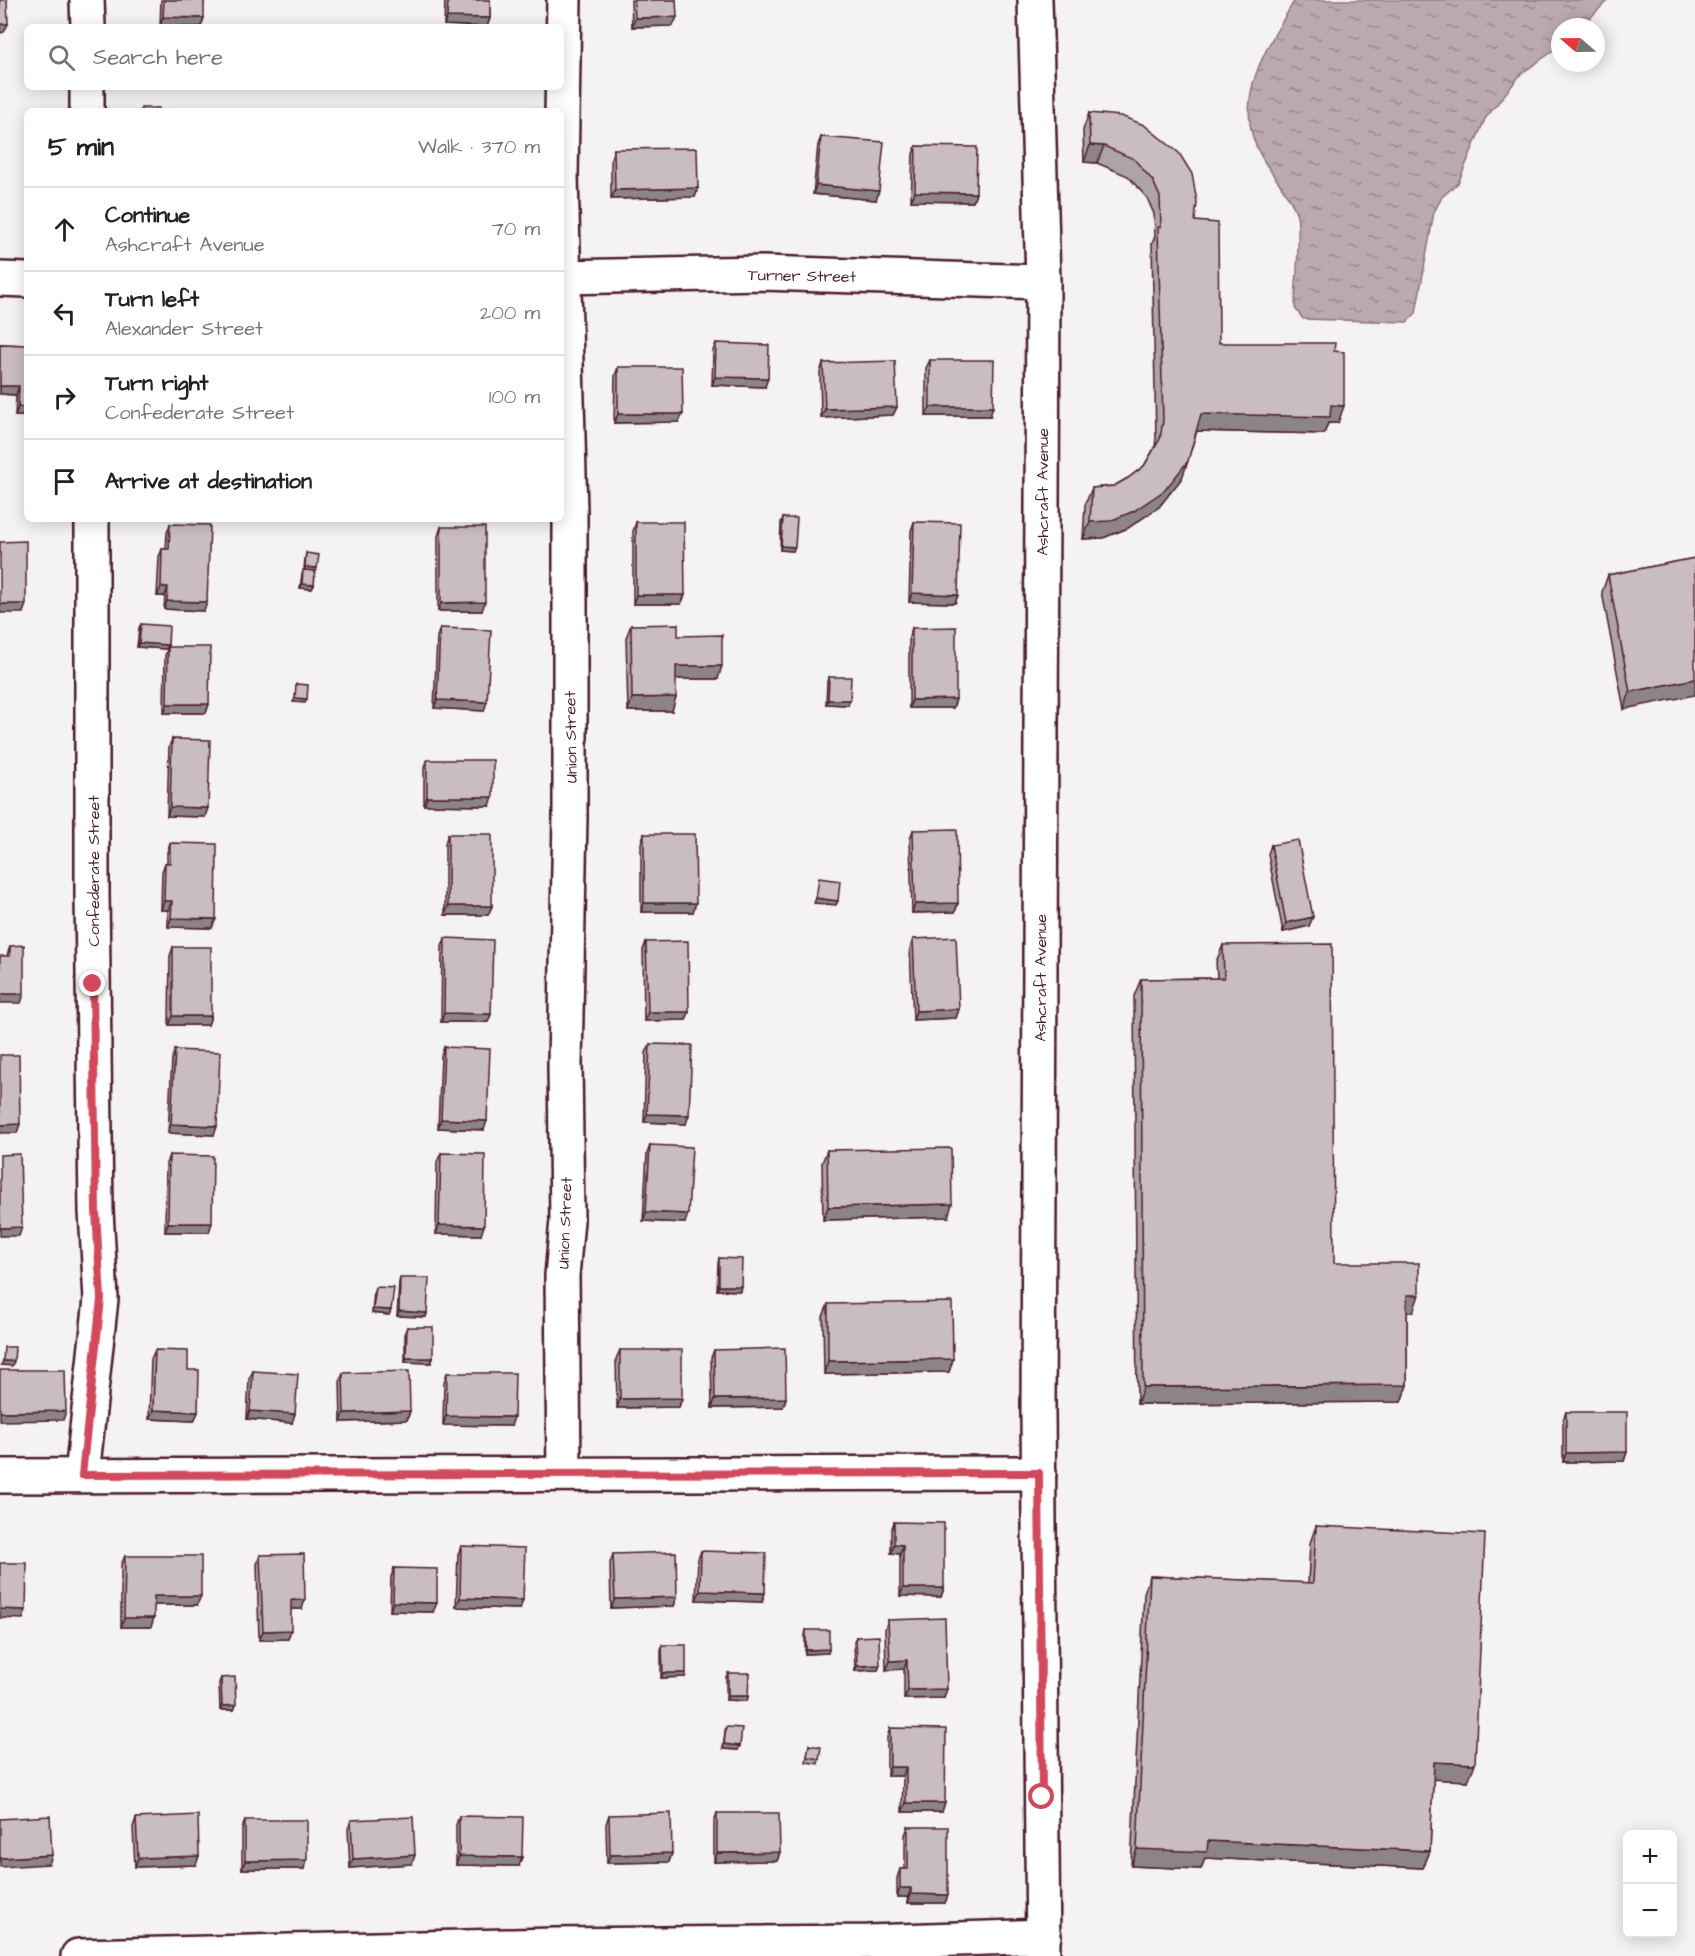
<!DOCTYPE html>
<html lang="en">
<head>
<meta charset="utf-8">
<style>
	:root { --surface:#fff; --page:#f6f6f6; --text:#202124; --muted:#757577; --line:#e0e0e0 }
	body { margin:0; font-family:"Architects Daughter",sans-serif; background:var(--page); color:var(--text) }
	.controls { position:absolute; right:18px; bottom:18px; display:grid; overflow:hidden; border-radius:9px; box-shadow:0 3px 15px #0003 }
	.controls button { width:54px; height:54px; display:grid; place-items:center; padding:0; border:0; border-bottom:2px solid var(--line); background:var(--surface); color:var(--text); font:30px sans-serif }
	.compass { position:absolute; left:1551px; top:18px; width:54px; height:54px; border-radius:50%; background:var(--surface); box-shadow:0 3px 15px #0003; rotate:290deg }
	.stop { position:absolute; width:18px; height:18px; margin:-14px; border:4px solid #d1495b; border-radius:50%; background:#fff }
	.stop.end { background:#d1495b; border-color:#fff; box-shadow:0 2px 6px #0008 }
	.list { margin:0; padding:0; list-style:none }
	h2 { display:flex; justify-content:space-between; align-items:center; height:78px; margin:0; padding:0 24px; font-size:26px }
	h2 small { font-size:20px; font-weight:400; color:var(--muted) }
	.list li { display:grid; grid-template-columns:39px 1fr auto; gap:18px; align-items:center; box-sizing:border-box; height:84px; padding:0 24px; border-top:2px solid var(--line) }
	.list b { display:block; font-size:22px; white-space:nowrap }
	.list p { margin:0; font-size:20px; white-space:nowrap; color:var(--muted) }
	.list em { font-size:20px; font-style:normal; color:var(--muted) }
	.icon { flex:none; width:33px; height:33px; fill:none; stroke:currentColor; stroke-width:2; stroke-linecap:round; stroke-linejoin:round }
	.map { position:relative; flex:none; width:1695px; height:1956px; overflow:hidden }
	.search { position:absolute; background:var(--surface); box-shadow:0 3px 15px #0003; left:24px; top:24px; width:540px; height:66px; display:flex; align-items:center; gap:15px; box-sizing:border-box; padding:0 21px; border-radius:9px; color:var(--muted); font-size:22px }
	.panel { position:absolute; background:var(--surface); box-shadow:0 3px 15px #0003; left:24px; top:108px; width:540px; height:414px; border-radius:9px }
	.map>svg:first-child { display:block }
	.water { fill:url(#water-ripples); stroke:#8d727a; stroke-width:1.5 }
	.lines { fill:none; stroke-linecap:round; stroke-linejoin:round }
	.minor-casing { stroke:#4a1f2b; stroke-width:38 }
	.minor { stroke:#fff; stroke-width:33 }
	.wall { fill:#aea3a6; stroke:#4a1f2b; stroke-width:1.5 }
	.shaded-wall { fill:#8d8487; stroke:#4a1f2b; stroke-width:1.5 }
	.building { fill:#cabdc1; stroke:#4a1f2b; stroke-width:1.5 }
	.route { stroke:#d1495b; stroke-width:8 }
	.labels { text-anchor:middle; stroke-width:4.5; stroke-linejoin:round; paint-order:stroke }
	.street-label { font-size:16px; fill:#4a1f2b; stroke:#fff }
</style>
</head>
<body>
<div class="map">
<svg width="1695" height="1956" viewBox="0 0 1695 1956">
	<defs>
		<pattern id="water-ripples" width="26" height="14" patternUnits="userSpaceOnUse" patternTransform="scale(1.5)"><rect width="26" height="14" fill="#baa9ae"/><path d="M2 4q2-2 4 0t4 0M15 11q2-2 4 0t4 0" fill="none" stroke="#99898e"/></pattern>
	</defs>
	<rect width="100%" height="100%" fill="#f4f2f2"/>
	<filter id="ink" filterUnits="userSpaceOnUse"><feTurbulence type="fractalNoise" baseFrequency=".0167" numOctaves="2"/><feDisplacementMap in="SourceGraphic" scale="12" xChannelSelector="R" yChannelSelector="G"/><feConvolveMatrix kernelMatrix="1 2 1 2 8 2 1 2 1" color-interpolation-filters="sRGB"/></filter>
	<g filter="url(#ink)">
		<path class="water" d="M1295 0H1608L1581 27H1560V46L1521 74 1485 119 1458 183 1442 197 1434 212 1416 313 1407 322 1303 319 1295 308C1295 284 1301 238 1297 216 1295 202 1272 174 1264 161 1228 104 1265 50 1295 0Z"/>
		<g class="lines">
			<defs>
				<g id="minor">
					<path d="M87 0 88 27"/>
					<path d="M564 0 561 176 570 512V817L565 1064 567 1220 562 1276 564 1473"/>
					<path d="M1035 0 1043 282 1038 1412 1043 1956"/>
					<path d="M87 111V87"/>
					<path d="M561 277 763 273 1043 282"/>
					<path d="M0 279 27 280"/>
					<path d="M82 1475 101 1299 96 1211 92 893V519"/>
					<path d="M0 1476 1039 1473"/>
					<path d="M78 1956 555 1945 868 1942 1044 1936"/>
				</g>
			</defs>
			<use href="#minor" class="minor-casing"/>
			<use href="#minor" class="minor"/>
		</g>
		<g class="wall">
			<path d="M161 0H204L201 27 160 26Z"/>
			<path d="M445 0H490V18L487 27 444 25Z"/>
			<path d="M631 0H676L673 26 632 27Z"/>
			<path d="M1089 113 1195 221 1219 343 1334 351 1338 423H1328L1324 434 1197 431 1182 478 1159 507 1128 528 1103 538 1083 539 1085 505 1092 488 1114 486 1128 478 1144 466 1155 447 1156 438 1152 244 1155 236 1154 214 1147 198 1128 176 1097 163 1084 162 1083 130Z"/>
			<path d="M821 137 876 200 813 194 818 145Z"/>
			<path d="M916 146 976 193 973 202 911 201 913 154Z"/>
			<path d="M614 149 698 188 695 197 611 199V158Z"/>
			<path d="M716 343 765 387 712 385 713 351Z"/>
			<path d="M0 344 27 345V416H15L16 395 0 394Z"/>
			<path d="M930 360 990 416H926V368Z"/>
			<path d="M823 363 897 407 893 415 821 418 820 372Z"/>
			<path d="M618 367 679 422 614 423 615 376Z"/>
			<path d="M783 518 793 551 780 550 781 522Z"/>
			<path d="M636 522 685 595 681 604H633V531Z"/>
			<path d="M914 522 958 595 955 603 909 602 911 531Z"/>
			<path d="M170 524 207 602 204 611 164 609 165 596H157L159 557 162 549H166L167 533Z"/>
			<path d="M441 527 482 611H438V536Z"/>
			<path d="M306 553 315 572 314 585 312 589 300 588 302 574 304 570 305 558Z"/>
			<path d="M1695 558 1624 709 1602 592 1608 575Z"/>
			<path d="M141 624 168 645 166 649 137 647 139 628Z"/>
			<path d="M631 625 678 636 718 679H676L672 711H628L626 638Z"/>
			<path d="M440 628 484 711 434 708 437 637Z"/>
			<path d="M912 628 956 699 953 708H909V637Z"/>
			<path d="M168 647 209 704 206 713H164L165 656Z"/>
			<path d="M829 677 848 705 826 704 827 681Z"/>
			<path d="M172 739 205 817 167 816 169 747Z"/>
			<path d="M427 760 490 806 424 805V768Z"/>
			<path d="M913 830 958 903 955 912 912 913 910 839Z"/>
			<path d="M448 834 492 906 488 915H445V843Z"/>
			<path d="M644 834 693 912H641V843Z"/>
			<path d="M170 843 212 928 168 927V910H161L162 872 165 863H167V852Z"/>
			<path d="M1271 845 1309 926 1283 932 1268 854Z"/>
			<path d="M445 938 491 1014 488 1022H441L442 947Z"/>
			<path d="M913 939 959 1009 956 1018 913 1020 910 948Z"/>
			<path d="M646 942 689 1012 686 1020 644 1021 643 950Z"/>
			<path d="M1223 945 1334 1263 1413 1312H1407V1385L1401 1402 1137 1404 1134 996 1141 979 1217 978 1216 962Z"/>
			<path d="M10 946 21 1003 7 956Z"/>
			<path d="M173 947 211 1016 208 1025H169L170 956Z"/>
			<path d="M650 1044 686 1124 644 1122 646 1053Z"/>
			<path d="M444 1047 484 1130 438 1128 441 1056Z"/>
			<path d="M175 1050 217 1126 214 1135 168 1133 172 1059Z"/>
			<path d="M650 1145 685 1223 643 1221 647 1154Z"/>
			<path d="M827 1150 948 1217 823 1220 822 1163Z"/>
			<path d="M441 1153 481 1235 436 1234 437 1162Z"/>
			<path d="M169 1155 209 1232H165L166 1164Z"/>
			<path d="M719 1258 740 1291 717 1290 718 1263Z"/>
			<path d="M400 1278 427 1313 426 1317 397 1316 399 1282Z"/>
			<path d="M376 1287 391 1310 389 1315 372 1313 374 1291Z"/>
			<path d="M828 1304 953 1359 949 1372 824 1374 823 1317Z"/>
			<path d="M407 1327 433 1358 431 1363 405 1362V1332Z"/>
			<path d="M155 1350 188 1370 198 1412 194 1421 149 1419 151 1359Z"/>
			<path d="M620 1350 682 1398 679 1407 617 1408 616 1359Z"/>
			<path d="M714 1350 786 1398 783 1407 712 1408 711 1358Z"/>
			<path d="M253 1371 292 1423 247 1419 249 1379Z"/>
			<path d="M343 1373 410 1411 407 1420 341 1422 340 1382Z"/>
			<path d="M447 1373 511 1426 443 1425 444 1382Z"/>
			<path d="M1566 1412 1627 1452 1624 1461 1563 1462V1420Z"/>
			<path d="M894 1522 944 1588 941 1597 900 1596V1554L891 1553V1531Z"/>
			<path d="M1316 1526 1468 1781 1433 1779 1430 1851 1423 1868 1205 1858 1201 1869 1131 1866 1144 1593 1150 1576 1308 1583 1310 1543Z"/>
			<path d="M461 1546 520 1609 456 1607 458 1555Z"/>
			<path d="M701 1551 762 1602 696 1600 698 1559Z"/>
			<path d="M613 1554 677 1597 674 1606 611 1608 610 1563Z"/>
			<path d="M260 1555 302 1609H291L288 1639 259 1640 257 1564Z"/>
			<path d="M125 1556 197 1605H154L151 1627H121V1565Z"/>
			<path d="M394 1568 433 1612 390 1611 391 1577Z"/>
			<path d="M888 1620 944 1698 904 1699V1669L886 1670 885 1629Z"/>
			<path d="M806 1630 829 1649 828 1653 805 1654V1635Z"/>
			<path d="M856 1637 880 1665 878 1670 855 1671 854 1641Z"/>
			<path d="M662 1645 685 1677 661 1678V1650Z"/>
			<path d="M728 1673 748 1696 747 1701 726 1700V1677Z"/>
			<path d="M221 1678 236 1705 234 1710H220L219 1683Z"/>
			<path d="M726 1727 738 1750 723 1749 725 1731Z"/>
			<path d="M890 1728 942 1812H902L903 1776H887V1737Z"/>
			<path d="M809 1745 819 1759 818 1764 806 1762Z"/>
			<path d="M717 1813 780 1852 777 1861 714 1862V1822Z"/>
			<path d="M609 1815 672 1853 669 1862 607 1863 606 1824Z"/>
			<path d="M459 1816 519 1866 456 1865V1825Z"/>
			<path d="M136 1818 196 1865 135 1867 133 1827Z"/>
			<path d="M245 1820 307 1860 304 1869H242V1829Z"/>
			<path d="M351 1820 412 1864 350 1868 348 1829Z"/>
			<path d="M908 1827 948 1895 945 1903H908V1897H897V1878L900 1869H905V1835Z"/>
		</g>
		<g class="shaded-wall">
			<path d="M163 17 204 18 201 27 160 26Z"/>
			<path d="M447 17 490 18 487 27 444 25Z"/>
			<path d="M677 17 673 26 632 27 635 18Z"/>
			<path d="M0 24H8L4 32 0 33Z"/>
			<path d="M1090 145 1104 146 1097 163 1084 162Z"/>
			<path d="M816 185 879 191 876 200 813 194Z"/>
			<path d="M698 188 695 197 611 199 615 190Z"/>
			<path d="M915 192 976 193 973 202 911 201Z"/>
			<path d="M715 377 768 378 765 387 712 385Z"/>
			<path d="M0 386H19L16 395 0 394Z"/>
			<path d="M1331 405 1344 406 1338 423H1328L1324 434 1195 431 1201 414Z"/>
			<path d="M18 407H27V416H15Z"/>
			<path d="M897 407 893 415 821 418 825 409Z"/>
			<path d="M930 407H993L990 416H926Z"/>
			<path d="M618 414H683L679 422 614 423Z"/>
			<path d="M1188 461 1182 478 1159 507 1128 528 1103 538 1083 539 1090 522Z"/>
			<path d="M781 546 795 547 793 551 780 550Z"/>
			<path d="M305 567 317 568 316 572 304 571Z"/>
			<path d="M302 584 314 585 312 589 300 588Z"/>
			<path d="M161 587H168L165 596H157Z"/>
			<path d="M912 593 958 595 955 603 909 602Z"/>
			<path d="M636 595H685L681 604H633Z"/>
			<path d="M167 601 207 602 204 611 164 609Z"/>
			<path d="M485 602 482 611H438L441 603Z"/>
			<path d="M0 604H26L23 613H0Z"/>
			<path d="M139 643 168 645 166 649 137 647Z"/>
			<path d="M676 666H722L718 679H671Z"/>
			<path d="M1695 679V695L1624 709 1630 692Z"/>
			<path d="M676 697 672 711H628L632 698Z"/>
			<path d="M295 698 307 699 305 703 293 702Z"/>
			<path d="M956 699 953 708H909L912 700Z"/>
			<path d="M437 700 487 702 484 711 434 708Z"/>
			<path d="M828 700H850L848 705 826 704Z"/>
			<path d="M167 704H209L206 713H164Z"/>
			<path d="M427 797H493L490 806 424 805Z"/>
			<path d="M170 807 208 808 205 817 167 816Z"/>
			<path d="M816 898 838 901 836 905 814 903Z"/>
			<path d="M164 901H172L168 910H161Z"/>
			<path d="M644 903H696L693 912H641Z"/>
			<path d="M958 903 955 912 912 913 915 904Z"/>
			<path d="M448 906H492L488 915H445Z"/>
			<path d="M1313 917 1309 926 1283 932 1286 923Z"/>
			<path d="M171 918 216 919 212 928 168 927Z"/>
			<path d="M0 994H24L21 1003H0Z"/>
			<path d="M959 1009 956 1018 913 1020 916 1011Z"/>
			<path d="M648 1012H689L686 1020 644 1021Z"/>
			<path d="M444 1013 491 1014 488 1022H441Z"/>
			<path d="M173 1016H211L208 1025H169Z"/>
			<path d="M647 1114 689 1115 686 1124 644 1122Z"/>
			<path d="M441 1119 487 1121 484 1130 438 1128Z"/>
			<path d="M20 1124 17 1133H0V1125Z"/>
			<path d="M171 1124 217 1126 214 1135 168 1133Z"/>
			<path d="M952 1204 948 1217 823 1220 828 1207Z"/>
			<path d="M646 1212 688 1214 685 1223 643 1221Z"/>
			<path d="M168 1223H212L209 1232H165Z"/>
			<path d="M439 1225 484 1226 481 1235 436 1234Z"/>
			<path d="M22 1227 19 1236H0V1228Z"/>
			<path d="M719 1286H741L740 1291 717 1290Z"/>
			<path d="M1407 1295H1419L1413 1312H1400Z"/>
			<path d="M373 1309 391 1310 389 1315 372 1313Z"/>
			<path d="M399 1311 427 1313 426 1317 397 1316Z"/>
			<path d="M406 1358H433L431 1363 405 1362Z"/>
			<path d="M953 1359 949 1372 824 1374 828 1361Z"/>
			<path d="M3 1361H14L12 1366 1 1365Z"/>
			<path d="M1407 1385 1401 1402 1137 1404 1143 1387Z"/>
			<path d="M682 1398 679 1407 617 1408 620 1399Z"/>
			<path d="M786 1398 783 1407 712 1408 715 1399Z"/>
			<path d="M153 1410 198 1412 194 1421 149 1419Z"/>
			<path d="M66 1411 63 1420 0 1421V1412Z"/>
			<path d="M250 1411 295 1414 292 1423 247 1419Z"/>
			<path d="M410 1411 407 1420 341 1422 344 1413Z"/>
			<path d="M446 1416 514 1417 511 1426 443 1425Z"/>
			<path d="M1627 1452 1624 1461 1563 1462 1566 1453Z"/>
			<path d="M894 1544 903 1545 900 1554 891 1553Z"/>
			<path d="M903 1588H944L941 1597 900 1596Z"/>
			<path d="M700 1591 765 1593 762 1602 696 1600Z"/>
			<path d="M154 1596H201L197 1605H151Z"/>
			<path d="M677 1597 674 1606 611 1608 615 1599Z"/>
			<path d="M460 1598 523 1600 520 1609 456 1607Z"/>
			<path d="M291 1600H305L302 1609H287Z"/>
			<path d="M393 1602 437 1603 433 1612 390 1611Z"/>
			<path d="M0 1609 26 1610 23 1619 0 1618Z"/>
			<path d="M124 1618H154L151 1627H121Z"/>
			<path d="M291 1630 288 1639 259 1640 263 1631Z"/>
			<path d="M829 1649 828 1653 805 1654 806 1650Z"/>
			<path d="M907 1660 904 1669 886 1670 890 1661Z"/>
			<path d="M880 1665 878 1670 855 1671 857 1666Z"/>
			<path d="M663 1673H686L685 1677 661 1678Z"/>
			<path d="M947 1689 944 1698 904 1699 908 1690Z"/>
			<path d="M728 1696H748L747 1701 726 1700Z"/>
			<path d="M236 1705 234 1710H220L222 1706Z"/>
			<path d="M724 1744 740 1746 738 1750 723 1749Z"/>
			<path d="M1434 1762 1475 1764 1468 1781 1428 1779Z"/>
			<path d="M890 1767H906L903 1776H887Z"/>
			<path d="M906 1803H945L942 1812H902Z"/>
			<path d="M1208 1841 1430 1851 1423 1868 1205 1858 1201 1869 1131 1866 1137 1849Z"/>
			<path d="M780 1852 777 1861 714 1862 717 1853Z"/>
			<path d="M672 1853 669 1862 607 1863 610 1855Z"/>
			<path d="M52 1855 49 1864 0 1867V1858Z"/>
			<path d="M415 1855 412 1864 350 1868 353 1859Z"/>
			<path d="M199 1856 196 1865 135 1867 138 1858Z"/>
			<path d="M459 1856 522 1857 519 1866 456 1865Z"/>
			<path d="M307 1860 304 1869H242L245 1861Z"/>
			<path d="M900 1888H911L908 1897H897Z"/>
			<path d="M911 1894 948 1895 945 1903H908Z"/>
		</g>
		<g class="building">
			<path d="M0 0H7L8 24H0Z"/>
			<path d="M164 0H204V18L163 17Z"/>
			<path d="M448 0H490V18L447 17Z"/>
			<path d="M634 0H676L677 17 635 18Z"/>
			<rect x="141" y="108" width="18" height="3"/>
			<path d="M1089 113 1121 116 1144 125 1179 153 1192 174 1197 202 1195 221 1218 223 1219 343H1335L1334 351 1344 352V406L1331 405 1330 417 1201 414 1188 461 1165 490 1134 511 1110 521 1090 522 1092 488 1114 486 1128 478 1144 466 1160 439 1163 421 1158 227H1161L1160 197 1153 181 1134 159 1104 146 1090 145Z"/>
			<path d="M821 137 884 142 879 191 816 185Z"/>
			<path d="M916 146 977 147 976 193 915 192Z"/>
			<path d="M697 148 698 188 615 190 614 149Z"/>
			<path d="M716 343 769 345 768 378 715 377Z"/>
			<path d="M0 344 27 345V407H18L19 386H0Z"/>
			<path d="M930 360H994L993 407H930Z"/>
			<path d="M895 361 897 407 825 409 823 363Z"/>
			<path d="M618 367H682L683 414H618Z"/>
			<path d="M783 518H797L795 547 781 546Z"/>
			<path d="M636 522H684L685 595H636Z"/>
			<path d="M914 522 960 523 958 595 912 593Z"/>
			<path d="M170 524 210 525 207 602 167 601 168 587H161L162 549H169Z"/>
			<path d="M441 527H485V602L441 603Z"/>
			<path d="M26 541V604H0V542Z"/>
			<path d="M306 553 319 555 317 568 305 567Z"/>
			<path d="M1695 558V679L1630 692 1608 575Z"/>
			<path d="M303 570 315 571 314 585 302 584Z"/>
			<path d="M141 624 169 626 168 645 139 643Z"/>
			<path d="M678 624V636L722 635V666H676V697L632 698 631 625Z"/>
			<path d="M956 627V699L912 700V628Z"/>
			<path d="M440 628 491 630 487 702 437 700Z"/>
			<path d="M168 647H210L209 704H167Z"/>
			<path d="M829 677H851L850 700H828Z"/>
			<path d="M296 684 308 685 307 699 295 698Z"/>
			<path d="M172 739 210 740 208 808 170 807Z"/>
			<rect x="427" y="760" width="66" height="37"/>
			<path d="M957 829 958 903 915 904 913 830Z"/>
			<rect x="448" y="834" width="44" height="72"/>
			<path d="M644 834H695L696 903H644Z"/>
			<path d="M1298 840 1313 917 1286 923 1271 845Z"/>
			<path d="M170 843 217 844 216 919 171 918 172 901H164L165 863H170Z"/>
			<path d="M819 878 840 881 838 901 816 898Z"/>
			<path d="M956 937 959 1009 916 1011 913 939Z"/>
			<path d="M445 938 493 940 491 1014 444 1013Z"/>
			<path d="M688 941 689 1012H648L646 942Z"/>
			<path d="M1332 944 1334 1263H1419V1295H1407V1385L1143 1387 1141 979 1224 978 1223 945Z"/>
			<path d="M24 945V994H0V956H10V946Z"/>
			<rect x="173" y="947" width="38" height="69"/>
			<path d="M650 1044 692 1045 689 1115 647 1114Z"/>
			<path d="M444 1047 490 1049 487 1121 441 1119Z"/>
			<path d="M175 1050 220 1052 217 1126 171 1124Z"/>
			<path d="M0 1055H19L20 1124 0 1125Z"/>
			<path d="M650 1145 692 1147 688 1214 646 1212Z"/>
			<path d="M951 1148 952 1204 828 1207 827 1150Z"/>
			<path d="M441 1153 485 1154 484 1226 439 1225Z"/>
			<path d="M20 1154 22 1227 0 1228V1155Z"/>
			<path d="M169 1155 213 1156 212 1223H168Z"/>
			<path d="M719 1258 742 1259 741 1286H719Z"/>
			<path d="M400 1278H429L427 1313 399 1311Z"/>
			<path d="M376 1287 394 1288 391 1310 373 1309Z"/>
			<path d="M952 1302 953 1359 828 1361V1304Z"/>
			<path d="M407 1327H433V1358H406Z"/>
			<path d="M4 1347H15L14 1361H3Z"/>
			<path d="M785 1348 786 1398 715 1399 714 1350Z"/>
			<path d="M155 1350 188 1351V1370H199L198 1412 153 1410Z"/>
			<path d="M620 1350H682V1398L620 1399Z"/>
			<path d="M0 1370H65L66 1411 0 1412Z"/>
			<path d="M253 1371 298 1374 295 1414 250 1411Z"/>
			<path d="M409 1371 410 1411 344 1413 343 1373Z"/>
			<path d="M447 1373H515L514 1417 446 1416Z"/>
			<path d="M1566 1412H1627V1452L1566 1453Z"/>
			<path d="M894 1522 944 1523V1588H903V1545L894 1544Z"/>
			<path d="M1316 1526 1485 1534 1475 1764 1434 1762 1430 1851 1208 1841 1207 1852 1137 1849 1150 1576 1313 1583Z"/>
			<path d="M461 1546 525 1548 523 1600 460 1598Z"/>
			<path d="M701 1551 766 1553 765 1593 700 1591Z"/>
			<path d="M676 1552 677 1597 615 1599 613 1554Z"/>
			<path d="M304 1554 305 1600H291V1630L263 1631 260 1555Z"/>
			<path d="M125 1556H201V1596H154V1618H124Z"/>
			<path d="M0 1563H27L26 1610 0 1609Z"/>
			<path d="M394 1568 437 1569V1603L393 1602Z"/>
			<path d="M945 1618 947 1689 908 1690 907 1660 890 1661 888 1620Z"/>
			<path d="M806 1630H829V1649L806 1650Z"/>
			<path d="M879 1636 880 1665 857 1666 856 1637Z"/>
			<path d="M662 1645H686V1673H663Z"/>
			<path d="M728 1673H749L748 1696H728Z"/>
			<path d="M235 1677 236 1705 222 1706 221 1678Z"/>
			<path d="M726 1727 742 1728 740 1746 724 1744Z"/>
			<path d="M890 1728 946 1729 945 1803H906V1767H890Z"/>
			<path d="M809 1745 821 1747 819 1759 807 1757Z"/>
			<path d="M671 1813 672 1853 610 1855 609 1815Z"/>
			<path d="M717 1813H779L780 1852 717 1853Z"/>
			<path d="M198 1815 199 1856 138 1858 136 1818Z"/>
			<path d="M50 1816 52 1855 0 1858V1819Z"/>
			<path d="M459 1816 523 1817 522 1857 459 1856Z"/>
			<path d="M413 1817 415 1855 353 1859 351 1820Z"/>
			<path d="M245 1820H307V1860L245 1861Z"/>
			<path d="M908 1827H948V1895L911 1894V1888H900V1869H908Z"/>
		</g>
	</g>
	<g class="lines" filter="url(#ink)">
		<path class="route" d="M93 984 96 1211 101 1299 82 1475 1039 1473 1042 1797"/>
	</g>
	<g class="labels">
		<g class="street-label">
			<text transform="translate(802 275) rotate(1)" y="6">Turner Street</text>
			<text transform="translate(1042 492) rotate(-90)" y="6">Ashcraft Avenue</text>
			<text transform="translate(570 737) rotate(-91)" y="6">Union Street</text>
			<text transform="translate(93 871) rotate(-90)" y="6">Confederate Street</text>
			<text transform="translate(1040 978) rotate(-90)" y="6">Ashcraft Avenue</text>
			<text transform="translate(564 1223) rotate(-88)" y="6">Union Street</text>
		</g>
	</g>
</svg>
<div class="controls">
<button>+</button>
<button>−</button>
</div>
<svg class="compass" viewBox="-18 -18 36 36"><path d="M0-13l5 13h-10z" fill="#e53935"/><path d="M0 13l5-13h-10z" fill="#757577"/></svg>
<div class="stop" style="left:1042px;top:1797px"></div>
<div class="stop end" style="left:93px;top:984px"></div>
<div class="search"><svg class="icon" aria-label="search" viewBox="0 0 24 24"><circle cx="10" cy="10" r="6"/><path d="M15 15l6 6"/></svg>Search here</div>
<section class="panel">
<h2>5 min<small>Walk · 370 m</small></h2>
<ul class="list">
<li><svg class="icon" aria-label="ahead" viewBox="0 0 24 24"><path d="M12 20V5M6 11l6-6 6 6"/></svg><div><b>Continue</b><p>Ashcraft Avenue</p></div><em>70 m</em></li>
<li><svg class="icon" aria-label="left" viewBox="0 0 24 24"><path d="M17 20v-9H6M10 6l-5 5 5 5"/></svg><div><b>Turn left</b><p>Alexander Street</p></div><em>200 m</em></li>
<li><svg class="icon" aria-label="right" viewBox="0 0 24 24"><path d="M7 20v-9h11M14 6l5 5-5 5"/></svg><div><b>Turn right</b><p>Confederate Street</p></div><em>100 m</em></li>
<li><svg class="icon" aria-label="arrive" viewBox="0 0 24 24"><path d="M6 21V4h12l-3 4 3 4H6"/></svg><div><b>Arrive at destination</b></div></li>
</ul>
</section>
</div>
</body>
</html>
